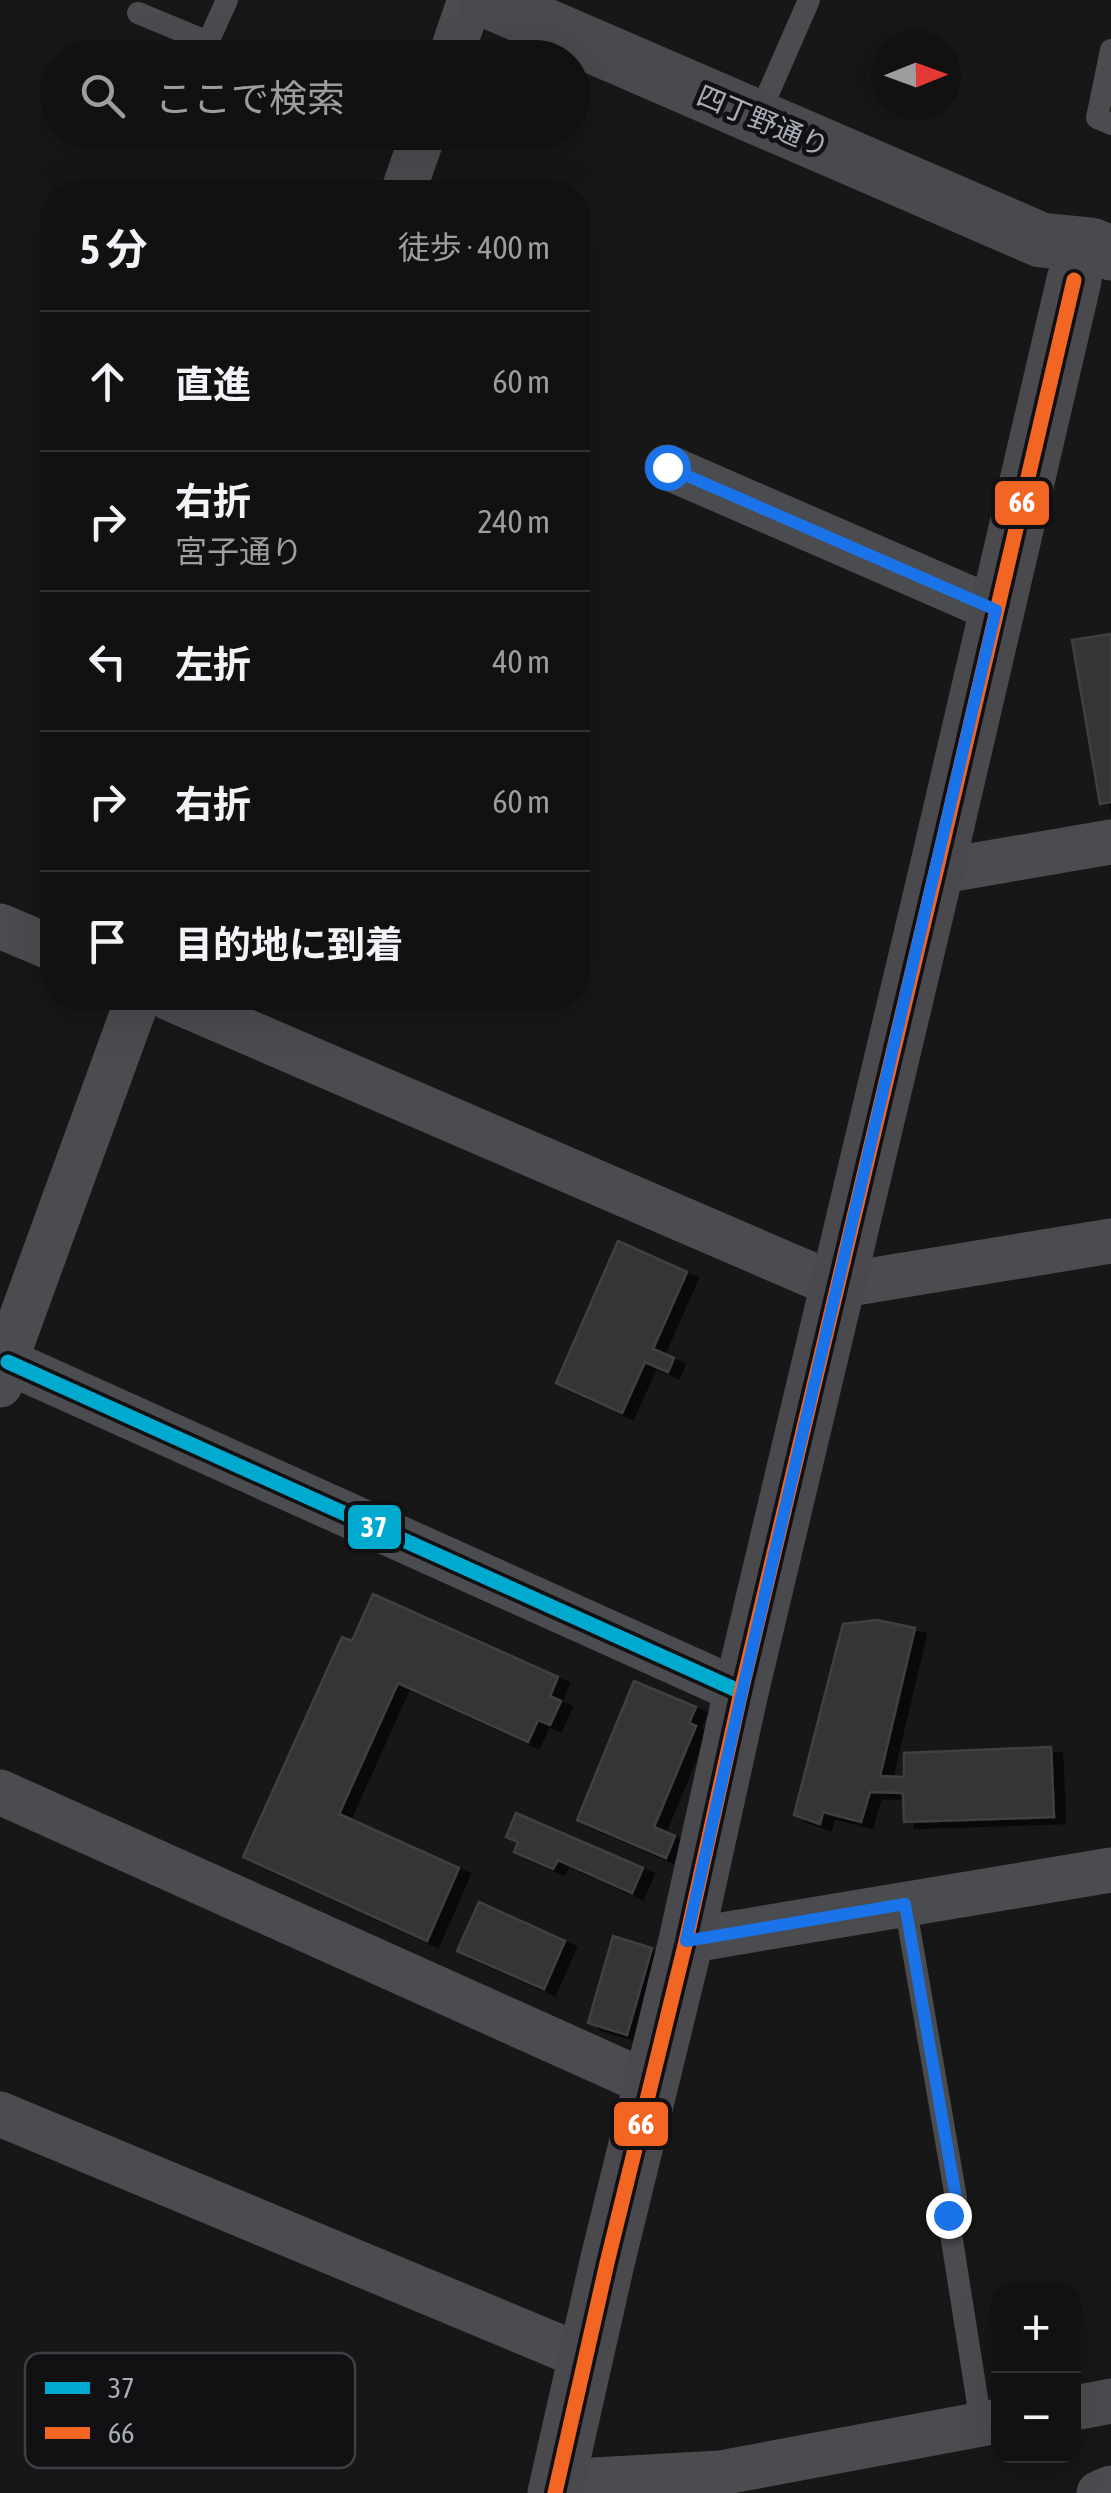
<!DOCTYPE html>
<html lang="ja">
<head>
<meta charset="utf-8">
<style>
	:root { --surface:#111; --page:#1e1f1f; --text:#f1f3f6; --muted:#9c9d9f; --line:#303131 }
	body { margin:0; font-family:"Asap Condensed","Noto Sans JP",sans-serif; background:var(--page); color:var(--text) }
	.controls { position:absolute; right:30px; bottom:30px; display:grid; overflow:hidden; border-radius:20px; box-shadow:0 10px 40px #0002 }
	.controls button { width:90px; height:90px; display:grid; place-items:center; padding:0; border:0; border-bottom:2px solid var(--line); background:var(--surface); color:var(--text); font:50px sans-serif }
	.compass { position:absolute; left:871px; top:30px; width:90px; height:90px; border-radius:50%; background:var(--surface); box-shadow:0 10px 40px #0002; rotate:89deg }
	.stop { position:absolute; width:30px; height:30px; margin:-22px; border:8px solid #1a73e8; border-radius:50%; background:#fff }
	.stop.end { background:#1a73e8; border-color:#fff; box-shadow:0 2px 10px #0008 }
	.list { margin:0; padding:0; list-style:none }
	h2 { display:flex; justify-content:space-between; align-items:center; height:130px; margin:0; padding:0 40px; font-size:42px }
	h2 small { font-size:32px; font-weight:400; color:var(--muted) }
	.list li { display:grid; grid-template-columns:65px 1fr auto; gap:30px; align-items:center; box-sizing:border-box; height:140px; padding:0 40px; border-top:2px solid var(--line) }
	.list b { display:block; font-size:38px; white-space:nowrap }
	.list p { margin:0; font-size:32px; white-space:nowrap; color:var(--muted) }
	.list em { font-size:32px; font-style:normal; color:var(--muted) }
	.icon { flex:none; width:55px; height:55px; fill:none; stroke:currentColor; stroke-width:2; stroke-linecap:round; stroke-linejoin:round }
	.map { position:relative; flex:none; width:1111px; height:2493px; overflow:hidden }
	.search { position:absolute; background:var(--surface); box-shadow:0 10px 40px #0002; left:40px; top:40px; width:550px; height:110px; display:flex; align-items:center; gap:25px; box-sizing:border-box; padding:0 35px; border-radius:55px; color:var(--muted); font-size:38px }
	.panel { position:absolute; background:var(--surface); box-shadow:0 10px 40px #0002; left:40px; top:180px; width:550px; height:830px; border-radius:40px }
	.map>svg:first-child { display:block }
	.building { fill:#353536; stroke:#3f4043; stroke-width:2.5; filter:url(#shadow) }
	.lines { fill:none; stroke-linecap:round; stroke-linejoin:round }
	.lane { stroke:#4b4c50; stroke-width:22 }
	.street { stroke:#4b4c50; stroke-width:45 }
	.secondary { stroke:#4a4a4e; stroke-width:55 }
	.bus-1-casing { stroke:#111113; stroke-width:22 }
	.bus-2-casing { stroke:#111113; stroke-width:22 }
	.bus-1 { stroke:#00a9ce; stroke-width:15 }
	.bus-2 { stroke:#f26522; stroke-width:15 }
	.route { stroke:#1a73e8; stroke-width:12 }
	.labels { text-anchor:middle; stroke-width:9; stroke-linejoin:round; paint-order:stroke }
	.street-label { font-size:28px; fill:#a8adb8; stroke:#111113 }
	.key { fill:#111113; stroke:#3e4045; stroke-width:2.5 }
	.key-label { font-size:28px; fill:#a8adb8 }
	.line-badge { stroke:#111113; stroke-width:4 }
	.badge-label { font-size:28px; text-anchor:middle; font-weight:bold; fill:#fff }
</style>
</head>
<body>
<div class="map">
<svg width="1111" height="2493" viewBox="0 0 1111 2493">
	<defs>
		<filter id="shadow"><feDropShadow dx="11" dy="6" stdDeviation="0" flood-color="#0009"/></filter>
	</defs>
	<rect width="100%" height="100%" fill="#171717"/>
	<g class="building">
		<path d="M1111 634V802L1100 804 1072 640Z"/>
		<path d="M618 1241 687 1272 653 1349 674 1358 668 1372 645 1362 622 1413 556 1383Z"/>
		<path d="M373 1594 558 1677 550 1696 561 1701 550 1725 538 1720 528 1742 398 1683 339 1814 459 1868 427 1941 243 1857 342 1637 352 1641Z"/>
		<path d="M877 1620 915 1628 880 1776 904 1777V1753L1051 1747 1054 1817 904 1822 903 1793 870 1792 861 1822 823 1812 820 1824 794 1815 843 1624Z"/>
		<path d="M634 1681 696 1707 689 1723 696 1726 654 1827 675 1836 666 1858 577 1820Z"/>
		<path d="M516 1813 643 1868 632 1893 558 1860 553 1869 514 1852 518 1842 506 1837Z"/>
		<path d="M479 1902 565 1941 544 1989 457 1951Z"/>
		<path d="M613 1936 652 1948 627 2035 588 2023Z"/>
	</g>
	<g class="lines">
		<g class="lane">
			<path d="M138 13 208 42 227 0"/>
			<path d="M1111 50 1097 118 1111 124"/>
			<path d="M757 119 809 0"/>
			<path d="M905 1904 956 2198 948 2215 981 2423"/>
		</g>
		<g class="street">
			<path d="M450 58 470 0"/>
			<path d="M403 192 424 132"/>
			<path d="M667 467 996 610"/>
			<path d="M936 872 1111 842"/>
			<path d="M0 926 52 948"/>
			<path d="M169 998 837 1286 1111 1241"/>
			<path d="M8 1362 741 1692"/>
			<path d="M0 1385 12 1343 138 998"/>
			<path d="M0 1792 650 2084"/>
			<path d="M686 1941 1111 1870"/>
			<path d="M0 2114 586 2358"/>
			<path d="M1074 2408 1111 2401"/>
			<path d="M558 2482 720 2473 998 2421"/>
			<path d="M1099 2493 1111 2488"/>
		</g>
		<g class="secondary">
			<path d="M486 0 1041 240 1091 245 1111 253"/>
			<path d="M555 2493 607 2263 686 1941 741 1692 936 872 1074 280"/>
		</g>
		<defs>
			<path id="bus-1" d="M8 1362 741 1692"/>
			<path id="bus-2" d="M555 2493 607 2263 686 1941 741 1692 936 872 1074 280"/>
		</defs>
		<use href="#bus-1" class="bus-1-casing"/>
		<use href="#bus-2" class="bus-2-casing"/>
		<use href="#bus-1" class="bus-1"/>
		<use href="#bus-2" class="bus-2"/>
	</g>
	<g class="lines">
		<path class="route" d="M667 467 996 610 742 1692 686 1941 905 1904 956 2198 948 2215"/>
	</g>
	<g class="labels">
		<g class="street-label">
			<text transform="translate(763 121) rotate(23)" y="10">四丁野通り</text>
		</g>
	</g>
	<rect x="25" y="2353" width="330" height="115" rx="15" class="key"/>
	<rect x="45" y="2382" width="45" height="12" fill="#00a9ce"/>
	<rect x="45" y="2427" width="45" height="12" fill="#f26522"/>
	<g class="key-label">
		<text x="108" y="2398">37</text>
		<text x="108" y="2443">66</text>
	</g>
	<g class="line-badge">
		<rect x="993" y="479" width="58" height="48" rx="10" fill="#f26522"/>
		<rect x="346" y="1503" width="57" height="48" rx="10" fill="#00a9ce"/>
		<rect x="612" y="2100" width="58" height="48" rx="10" fill="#f26522"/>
	</g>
	<g class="badge-label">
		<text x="1022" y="512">66</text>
		<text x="374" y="1537">37</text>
		<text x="641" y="2134">66</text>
	</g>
</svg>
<div class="controls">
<button>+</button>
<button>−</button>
</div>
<svg class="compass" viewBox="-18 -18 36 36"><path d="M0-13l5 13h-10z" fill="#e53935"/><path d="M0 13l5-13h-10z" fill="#9c9d9f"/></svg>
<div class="stop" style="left:667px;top:467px"></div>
<div class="stop end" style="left:948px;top:2215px"></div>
<div class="search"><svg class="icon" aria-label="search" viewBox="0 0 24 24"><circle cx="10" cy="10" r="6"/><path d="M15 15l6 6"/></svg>ここで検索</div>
<section class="panel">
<h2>5 分<small>徒歩 · 400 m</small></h2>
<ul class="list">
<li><svg class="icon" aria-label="ahead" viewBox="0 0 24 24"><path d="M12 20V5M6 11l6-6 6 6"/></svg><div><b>直進</b></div><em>60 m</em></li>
<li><svg class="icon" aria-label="right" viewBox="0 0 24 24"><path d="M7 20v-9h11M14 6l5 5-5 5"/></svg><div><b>右折</b><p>宮子通り</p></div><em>240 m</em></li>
<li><svg class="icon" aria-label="left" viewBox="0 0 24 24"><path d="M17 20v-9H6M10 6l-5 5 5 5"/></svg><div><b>左折</b></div><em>40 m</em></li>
<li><svg class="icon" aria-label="right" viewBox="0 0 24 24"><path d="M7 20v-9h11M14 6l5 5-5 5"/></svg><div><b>右折</b></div><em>60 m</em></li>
<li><svg class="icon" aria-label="arrive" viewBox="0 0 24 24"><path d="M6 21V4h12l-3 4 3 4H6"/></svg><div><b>目的地に到着</b></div></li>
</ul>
</section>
</div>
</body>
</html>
